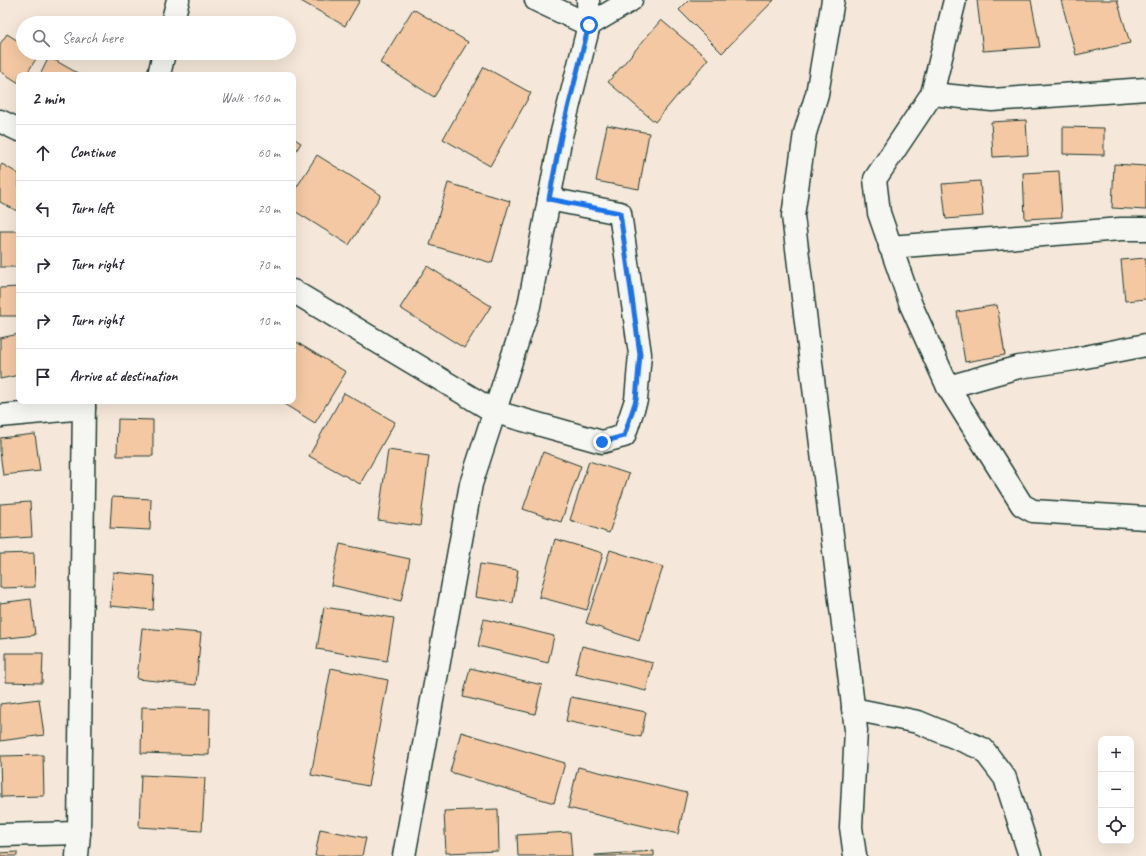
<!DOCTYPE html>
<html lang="en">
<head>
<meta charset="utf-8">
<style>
	:root { --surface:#fff; --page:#f7f7f7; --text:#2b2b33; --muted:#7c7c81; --line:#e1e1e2 }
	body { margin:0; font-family:Caveat,sans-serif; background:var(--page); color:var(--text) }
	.controls { position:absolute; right:12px; bottom:12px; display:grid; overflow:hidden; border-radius:8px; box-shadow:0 4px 16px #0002 }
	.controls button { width:36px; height:36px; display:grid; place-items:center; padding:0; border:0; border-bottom:1px solid var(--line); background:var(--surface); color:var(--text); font:20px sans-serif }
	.stop { position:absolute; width:12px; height:12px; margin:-9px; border:3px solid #1a73e8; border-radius:50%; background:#fff }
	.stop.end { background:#1a73e8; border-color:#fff; box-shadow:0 1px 4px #0008 }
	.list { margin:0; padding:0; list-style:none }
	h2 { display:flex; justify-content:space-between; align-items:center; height:52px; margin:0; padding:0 16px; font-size:17px }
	h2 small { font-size:13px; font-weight:400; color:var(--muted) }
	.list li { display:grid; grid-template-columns:26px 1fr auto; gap:12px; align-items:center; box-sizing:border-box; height:56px; padding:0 16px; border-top:1px solid var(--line) }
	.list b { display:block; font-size:15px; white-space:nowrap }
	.list em { font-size:13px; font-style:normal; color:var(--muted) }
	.icon { flex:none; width:22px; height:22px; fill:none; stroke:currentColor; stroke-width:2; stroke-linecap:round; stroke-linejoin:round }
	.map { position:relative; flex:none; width:1146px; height:856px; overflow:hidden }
	.search { position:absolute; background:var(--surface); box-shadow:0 4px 16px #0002; left:16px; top:16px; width:280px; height:44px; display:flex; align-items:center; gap:10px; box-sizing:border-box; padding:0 14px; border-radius:22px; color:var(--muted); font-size:15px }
	.panel { position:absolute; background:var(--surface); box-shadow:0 4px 16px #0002; left:16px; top:72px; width:280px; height:332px; border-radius:8px }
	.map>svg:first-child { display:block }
	.building { fill:#f4c8a3; stroke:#1f3d34 }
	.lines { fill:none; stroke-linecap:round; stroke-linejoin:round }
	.minor-casing { stroke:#1f3d34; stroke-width:25 }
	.tertiary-casing { stroke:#1f3d34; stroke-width:25 }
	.minor { stroke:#f6f6f2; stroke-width:22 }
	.tertiary { stroke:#f6f6f2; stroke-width:22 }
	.route { stroke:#1a73e8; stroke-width:5 }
</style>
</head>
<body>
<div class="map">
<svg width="1146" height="856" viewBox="0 0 1146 856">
	<rect width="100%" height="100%" fill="#f5e8da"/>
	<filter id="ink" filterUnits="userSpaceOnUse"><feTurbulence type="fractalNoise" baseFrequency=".025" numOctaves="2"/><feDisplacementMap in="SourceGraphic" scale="8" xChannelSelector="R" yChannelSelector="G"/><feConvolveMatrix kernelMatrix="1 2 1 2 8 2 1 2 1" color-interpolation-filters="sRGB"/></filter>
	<g filter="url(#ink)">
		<g class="building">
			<path d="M299 0H360L345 26Z"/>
			<path d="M689 0H774L722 53 679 10Z"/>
			<path d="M977 0H1031L1040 47 983 51Z"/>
			<path d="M1061 0H1117L1130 43 1076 55Z"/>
			<path d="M413 9 468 42 434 97 380 63Z"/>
			<path d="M661 20 708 59 655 122 608 82Z"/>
			<path d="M7 34 23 44V53L39 54 26 75H19V83L0 71V44Z"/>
			<path d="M49 57 81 75H40Z"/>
			<path d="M484 67 531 93 490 166 443 139Z"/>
			<path d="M1026 120 1028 155 993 157 991 122Z"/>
			<path d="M607 125 649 133 639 189 596 181Z"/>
			<path d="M1063 127 1104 128V155L1063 154Z"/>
			<path d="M293 138 301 143 293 156Z"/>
			<path d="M317 155 381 195 349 245 293 210V193Z"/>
			<path d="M2 164 19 174V212L0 202V167Z"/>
			<path d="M1114 164 1146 166V210L1112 208Z"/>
			<path d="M1059 171 1062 217 1025 219 1023 173Z"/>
			<path d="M980 181 983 216 946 219 942 184Z"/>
			<path d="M448 183 510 201 492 263 430 245Z"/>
			<rect x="0" y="231" width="19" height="36"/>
			<path d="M1146 258V299L1125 301 1121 260Z"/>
			<path d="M427 266 491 306 464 348 400 308Z"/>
			<path d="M19 287V316H0V288Z"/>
			<path d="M997 305 1005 355 965 362 957 312Z"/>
			<path d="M19 334V375L0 379V338Z"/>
			<path d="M293 340 346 372 315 423 279 401H293Z"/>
			<path d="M344 393 395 422 360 484 309 456Z"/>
			<path d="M118 419 153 420V456H117Z"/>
			<path d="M35 434 40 471 3 475 0 452V438Z"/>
			<path d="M388 450 429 456 420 526 378 520Z"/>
			<path d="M543 452 581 466 561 522 523 509Z"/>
			<path d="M589 461 629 474 609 533 570 520Z"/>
			<path d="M112 497 151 499 150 530 110 528Z"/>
			<path d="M30 502 32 537 0 539V504Z"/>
			<path d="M555 539 603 553 587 610 539 597Z"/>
			<path d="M340 544 410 559 401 601 331 585Z"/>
			<path d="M610 550 663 567 639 641 586 623Z"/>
			<path d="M34 553 35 587 0 588V554Z"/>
			<path d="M480 564 518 570 513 603 475 597Z"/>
			<path d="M113 572 155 576 153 610 110 606Z"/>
			<path d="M31 599 35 635 0 639V603Z"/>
			<path d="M324 607 394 618 387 661 317 649Z"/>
			<path d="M484 619 554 636 548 663 478 646Z"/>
			<path d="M142 628 201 633 196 685 137 679Z"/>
			<path d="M582 646 653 663 646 691 575 674Z"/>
			<path d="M6 653H43L42 683 6 682Z"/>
			<path d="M331 668 388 680 368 786 311 775Z"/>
			<path d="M470 668 542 685 535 714 463 697Z"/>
			<path d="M571 697 646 712 641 737 566 721Z"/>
			<path d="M39 699 44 735 0 741V704Z"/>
			<path d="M142 707 210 709 209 755 141 753Z"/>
			<path d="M461 732 565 763 554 803 450 772Z"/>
			<path d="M43 755 44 796 1 797 0 756Z"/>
			<path d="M578 767 687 793 678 834 568 808Z"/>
			<path d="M141 775 205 778 202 831 139 827Z"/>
			<path d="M498 809 499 851 446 853 444 811Z"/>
			<path d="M320 829 366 838 362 856H315Z"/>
			<path d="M570 832 572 856H518L517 835Z"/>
			<path d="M654 851V856H595V855Z"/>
			<path d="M17 852V856H0V853Z"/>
		</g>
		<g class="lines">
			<defs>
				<g id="minor">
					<path d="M536 0 589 25"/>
					<path d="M833 0 817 94 805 133 793 216 856 730 851 827 855 856"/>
					<path d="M955 0 932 94 875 179 879 213 911 305 948 387 1022 505 1033 511 1146 518"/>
					<path d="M172 23 178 0"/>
					<path d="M159 75 164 53"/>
					<path d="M932 94 992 100 1146 89"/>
					<path d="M0 121 19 130"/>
					<path d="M890 247 1121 229H1146"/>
					<path d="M293 291 495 412 602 442 624 436 636 400 640 354 620 213 549 199"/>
					<path d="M948 387 1019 367 1075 359 1146 345"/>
					<path d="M0 416 84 408"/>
					<path d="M853 709 918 722 983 749 1005 778 1030 856"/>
					<path d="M0 835 79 833"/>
					<path d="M77 856 79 833 84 401"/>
				</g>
				<g id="tertiary">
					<path d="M589 25 631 0"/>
					<path d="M404 856 471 484 529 306 561 136 589 25 588 0"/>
				</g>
			</defs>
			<use href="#minor" class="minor-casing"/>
			<use href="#tertiary" class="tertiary-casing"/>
			<use href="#minor" class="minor"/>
			<use href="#tertiary" class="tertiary"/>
		</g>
	</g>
	<g class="lines" filter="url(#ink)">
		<path class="route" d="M589 25 561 136 549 199 620 213 640 354 636 400 624 436 602 442"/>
	</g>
</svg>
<div class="controls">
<button>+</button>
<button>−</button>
<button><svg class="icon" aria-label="locate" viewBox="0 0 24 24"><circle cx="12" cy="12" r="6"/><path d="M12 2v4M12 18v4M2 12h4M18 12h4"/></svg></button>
</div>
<div class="stop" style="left:589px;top:25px"></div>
<div class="stop end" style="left:602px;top:442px"></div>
<div class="search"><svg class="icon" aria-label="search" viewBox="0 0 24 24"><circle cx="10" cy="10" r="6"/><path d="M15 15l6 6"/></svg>Search here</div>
<section class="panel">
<h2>2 min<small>Walk · 160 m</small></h2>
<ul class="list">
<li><svg class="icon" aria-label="ahead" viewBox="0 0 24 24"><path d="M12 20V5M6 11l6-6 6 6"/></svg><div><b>Continue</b></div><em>60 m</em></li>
<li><svg class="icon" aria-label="left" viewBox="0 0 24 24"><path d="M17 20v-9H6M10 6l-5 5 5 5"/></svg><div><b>Turn left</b></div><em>20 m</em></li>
<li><svg class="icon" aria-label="right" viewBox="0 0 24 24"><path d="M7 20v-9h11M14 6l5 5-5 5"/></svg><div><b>Turn right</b></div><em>70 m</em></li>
<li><svg class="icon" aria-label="right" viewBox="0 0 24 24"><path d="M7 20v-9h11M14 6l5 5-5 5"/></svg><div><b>Turn right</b></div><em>10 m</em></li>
<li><svg class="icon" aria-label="arrive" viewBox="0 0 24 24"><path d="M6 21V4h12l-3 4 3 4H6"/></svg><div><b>Arrive at destination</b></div></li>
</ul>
</section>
</div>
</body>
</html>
